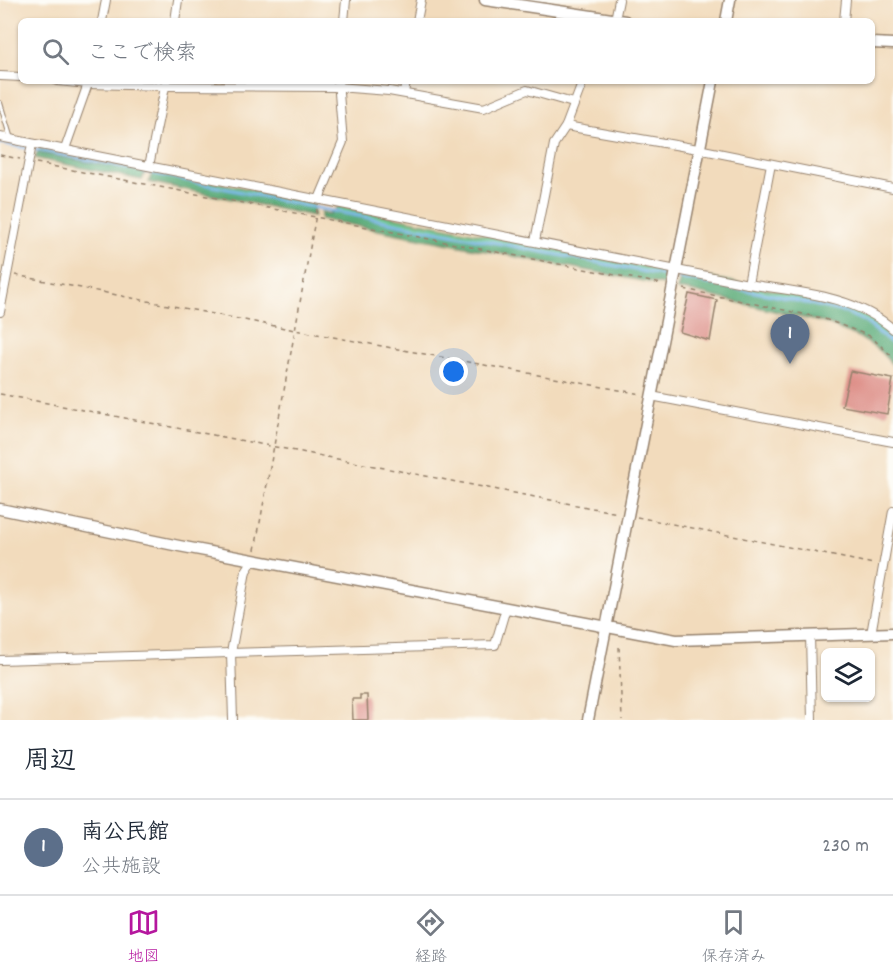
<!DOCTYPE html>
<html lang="ja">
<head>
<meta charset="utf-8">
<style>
	:root { --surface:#fff; --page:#f2f2f3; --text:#1f2937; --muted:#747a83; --line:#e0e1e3; --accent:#b5179e }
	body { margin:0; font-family:Dekko,"Klee One",sans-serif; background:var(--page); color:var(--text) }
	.controls { position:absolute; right:18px; bottom:18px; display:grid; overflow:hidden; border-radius:9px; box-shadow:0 2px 4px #0004 }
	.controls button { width:54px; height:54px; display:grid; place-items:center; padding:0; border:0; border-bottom:2px solid var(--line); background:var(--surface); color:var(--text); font:30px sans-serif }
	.you { position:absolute; left:454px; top:372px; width:21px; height:21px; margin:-15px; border:4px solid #fff; border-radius:50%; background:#1a73e8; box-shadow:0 0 0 9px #1a73e833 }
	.badge { display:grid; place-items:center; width:39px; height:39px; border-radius:50%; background:var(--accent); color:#fff; font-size:20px; font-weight:700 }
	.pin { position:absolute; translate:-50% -50px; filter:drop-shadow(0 2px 3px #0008) }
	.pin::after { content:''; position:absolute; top:32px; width:21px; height:18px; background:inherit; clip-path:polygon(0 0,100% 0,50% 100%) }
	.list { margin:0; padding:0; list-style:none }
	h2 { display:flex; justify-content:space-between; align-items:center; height:78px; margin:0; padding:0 24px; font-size:26px }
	h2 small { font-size:20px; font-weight:400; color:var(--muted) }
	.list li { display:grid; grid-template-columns:39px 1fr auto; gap:18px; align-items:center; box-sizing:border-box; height:96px; padding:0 24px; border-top:2px solid var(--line) }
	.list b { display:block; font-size:22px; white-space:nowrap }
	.list p { margin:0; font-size:20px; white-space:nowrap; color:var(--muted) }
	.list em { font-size:20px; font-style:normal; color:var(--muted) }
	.icon { flex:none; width:33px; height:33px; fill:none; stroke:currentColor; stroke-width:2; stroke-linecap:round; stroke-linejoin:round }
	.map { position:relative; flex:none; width:893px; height:720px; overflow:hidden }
	.search { position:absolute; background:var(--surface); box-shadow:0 2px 4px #0004; left:18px; right:18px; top:18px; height:66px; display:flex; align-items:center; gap:15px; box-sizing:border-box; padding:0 21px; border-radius:9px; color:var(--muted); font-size:22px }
	.sheet { height:174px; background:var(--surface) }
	nav { display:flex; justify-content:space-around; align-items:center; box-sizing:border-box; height:84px; border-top:2px solid var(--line); background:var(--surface); font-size:16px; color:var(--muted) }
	nav a { display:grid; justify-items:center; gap:3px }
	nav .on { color:var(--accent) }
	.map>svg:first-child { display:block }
	.green { fill:#6fc88e; stroke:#557956; stroke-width:1.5 }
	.forest { fill:#5bac79; stroke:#4b6b4c; stroke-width:1.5 }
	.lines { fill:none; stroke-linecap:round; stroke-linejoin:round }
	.stream { stroke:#80b8f0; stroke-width:3 }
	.building { fill:#de9089 }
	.service-casing { stroke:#96826d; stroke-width:6 }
	.minor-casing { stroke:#96826d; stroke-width:10 }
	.tertiary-casing { stroke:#96826d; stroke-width:13 }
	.secondary-casing { stroke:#96826d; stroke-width:13 }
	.path { stroke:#96826d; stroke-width:1.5; stroke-dasharray:4.5 4.5; stroke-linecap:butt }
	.service { stroke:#fff; stroke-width:4 }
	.minor { stroke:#fff; stroke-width:8 }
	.tertiary { stroke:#fff; stroke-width:10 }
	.secondary { stroke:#fff; stroke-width:10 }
</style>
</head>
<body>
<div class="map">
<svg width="893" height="720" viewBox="0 0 893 720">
	<rect width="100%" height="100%" fill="#fdfcf7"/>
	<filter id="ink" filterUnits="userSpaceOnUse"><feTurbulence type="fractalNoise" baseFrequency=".0167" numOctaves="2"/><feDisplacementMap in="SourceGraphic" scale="12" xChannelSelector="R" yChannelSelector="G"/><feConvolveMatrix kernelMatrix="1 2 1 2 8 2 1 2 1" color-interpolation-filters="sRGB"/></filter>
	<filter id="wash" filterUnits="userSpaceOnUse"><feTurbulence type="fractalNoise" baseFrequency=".008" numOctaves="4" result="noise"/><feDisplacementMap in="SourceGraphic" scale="24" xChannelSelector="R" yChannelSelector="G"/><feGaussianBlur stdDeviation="1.35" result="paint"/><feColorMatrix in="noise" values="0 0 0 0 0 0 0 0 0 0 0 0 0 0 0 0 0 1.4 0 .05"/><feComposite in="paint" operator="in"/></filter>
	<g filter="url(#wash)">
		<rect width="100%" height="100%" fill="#f2dbbc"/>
		<g class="green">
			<path d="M40 148 147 170 145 172 37 153Z"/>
			<path d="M153 170 314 202 313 207 152 173Z"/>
			<path d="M338 206 667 271 668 276 335 211Z"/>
			<path d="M681 272C710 278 739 283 768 289 812 297 861 302 893 335V344L864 321 844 312 773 295 680 279Z"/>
		</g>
		<g class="forest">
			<path d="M37 153 145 172 142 180 35 158Z"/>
			<path d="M152 173 313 207 314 216 149 182Z"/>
			<path d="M335 211 668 276 664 285 321 219V212L329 214Z"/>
			<path d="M680 279 773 295 844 312 864 321 893 344V365L879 350 859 337 825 323 686 290H677Z"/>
		</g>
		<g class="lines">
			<g class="stream">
				<path d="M0 143 100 162 302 205 672 277"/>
				<path d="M678 278 773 295 844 312 864 321 893 344"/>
			</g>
		</g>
		<g id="blocks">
			<g class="building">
				<path d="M689 294 717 300 710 341 680 332Z"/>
				<path d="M850 371 893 379 887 414 842 406Z"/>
				<path d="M360 695H367L368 720H353L352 699H360Z"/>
			</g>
		</g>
	</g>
	<g filter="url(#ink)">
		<use href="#blocks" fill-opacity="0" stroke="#96826d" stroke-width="1.5"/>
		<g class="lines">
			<defs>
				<path id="service" d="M0 103 11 139"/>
				<g id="minor">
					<path d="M615 20 619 0"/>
					<path d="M102 21 106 0"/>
					<path d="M175 21 178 0"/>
					<path d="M344 21 346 0"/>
					<path d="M417 21 421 0"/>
					<path d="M844 21 846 0"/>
					<path d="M0 76 21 77"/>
					<path d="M57 81 89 84 165 86 337 87 389 91 484 108 527 90 573 103"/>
					<path d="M404 93 406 81"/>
					<path d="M566 126 698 149 893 188"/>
					<path d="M0 137 748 284C797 292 854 295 893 329"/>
					<path d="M65 149 89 81"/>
					<path d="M149 166 166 82"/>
					<path d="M319 199 343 142 338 81"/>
					<path d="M535 241 554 144 566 126 583 81"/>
					<path d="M748 284 771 164"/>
					<path d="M0 312 32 144"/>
					<path d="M651 396 893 442"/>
					<path d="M871 634 893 511"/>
					<path d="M810 635 812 720"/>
					<path d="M0 660 495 645 506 608"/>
					<path d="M233 720 231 653 246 571 253 560"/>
				</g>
				<g id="tertiary">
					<path d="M726 21 730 0"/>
					<path d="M0 509 179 546 676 640 893 633"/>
					<path d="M588 720 713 81"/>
				</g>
				<g id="secondary">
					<path d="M485 0 625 21"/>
					<path d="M872 43 893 44"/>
				</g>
			</defs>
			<use href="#service" class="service-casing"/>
			<use href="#minor" class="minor-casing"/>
			<use href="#tertiary" class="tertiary-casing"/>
			<use href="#secondary" class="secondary-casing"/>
			<g class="path">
				<path d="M0 155 20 159"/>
				<path d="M36 163 662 284"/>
				<path d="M15 275 295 330 641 394"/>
				<path d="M684 289 822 318 870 336 893 357"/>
				<path d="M0 394 618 513"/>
				<path d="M637 517 874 564"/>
				<path d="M255 550 317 209"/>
				<path d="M619 647 622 720"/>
			</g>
			<use href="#service" class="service"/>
			<use href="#minor" class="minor"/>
			<use href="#tertiary" class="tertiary"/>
			<use href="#secondary" class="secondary"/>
		</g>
	</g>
</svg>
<div class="controls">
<button><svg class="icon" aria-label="layers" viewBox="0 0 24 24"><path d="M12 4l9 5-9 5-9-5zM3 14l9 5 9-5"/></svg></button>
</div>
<div class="you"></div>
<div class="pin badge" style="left:790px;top:364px;background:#5c6f8a">1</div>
<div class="search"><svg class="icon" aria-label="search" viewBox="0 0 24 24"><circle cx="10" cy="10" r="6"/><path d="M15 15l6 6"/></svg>ここで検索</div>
</div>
<section class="sheet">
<h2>周辺<small></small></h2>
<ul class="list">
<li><span class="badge" style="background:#5c6f8a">1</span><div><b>南公民館</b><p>公共施設</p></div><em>230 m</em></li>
</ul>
</section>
<nav>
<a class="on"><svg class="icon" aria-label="map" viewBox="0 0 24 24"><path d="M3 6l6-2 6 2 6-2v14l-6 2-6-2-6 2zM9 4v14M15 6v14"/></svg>地図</a>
<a><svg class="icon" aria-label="directions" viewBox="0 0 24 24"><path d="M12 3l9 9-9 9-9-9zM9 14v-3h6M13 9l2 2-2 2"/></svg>経路</a>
<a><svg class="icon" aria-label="saved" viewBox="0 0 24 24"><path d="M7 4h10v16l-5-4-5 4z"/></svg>保存済み</a>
</nav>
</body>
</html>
